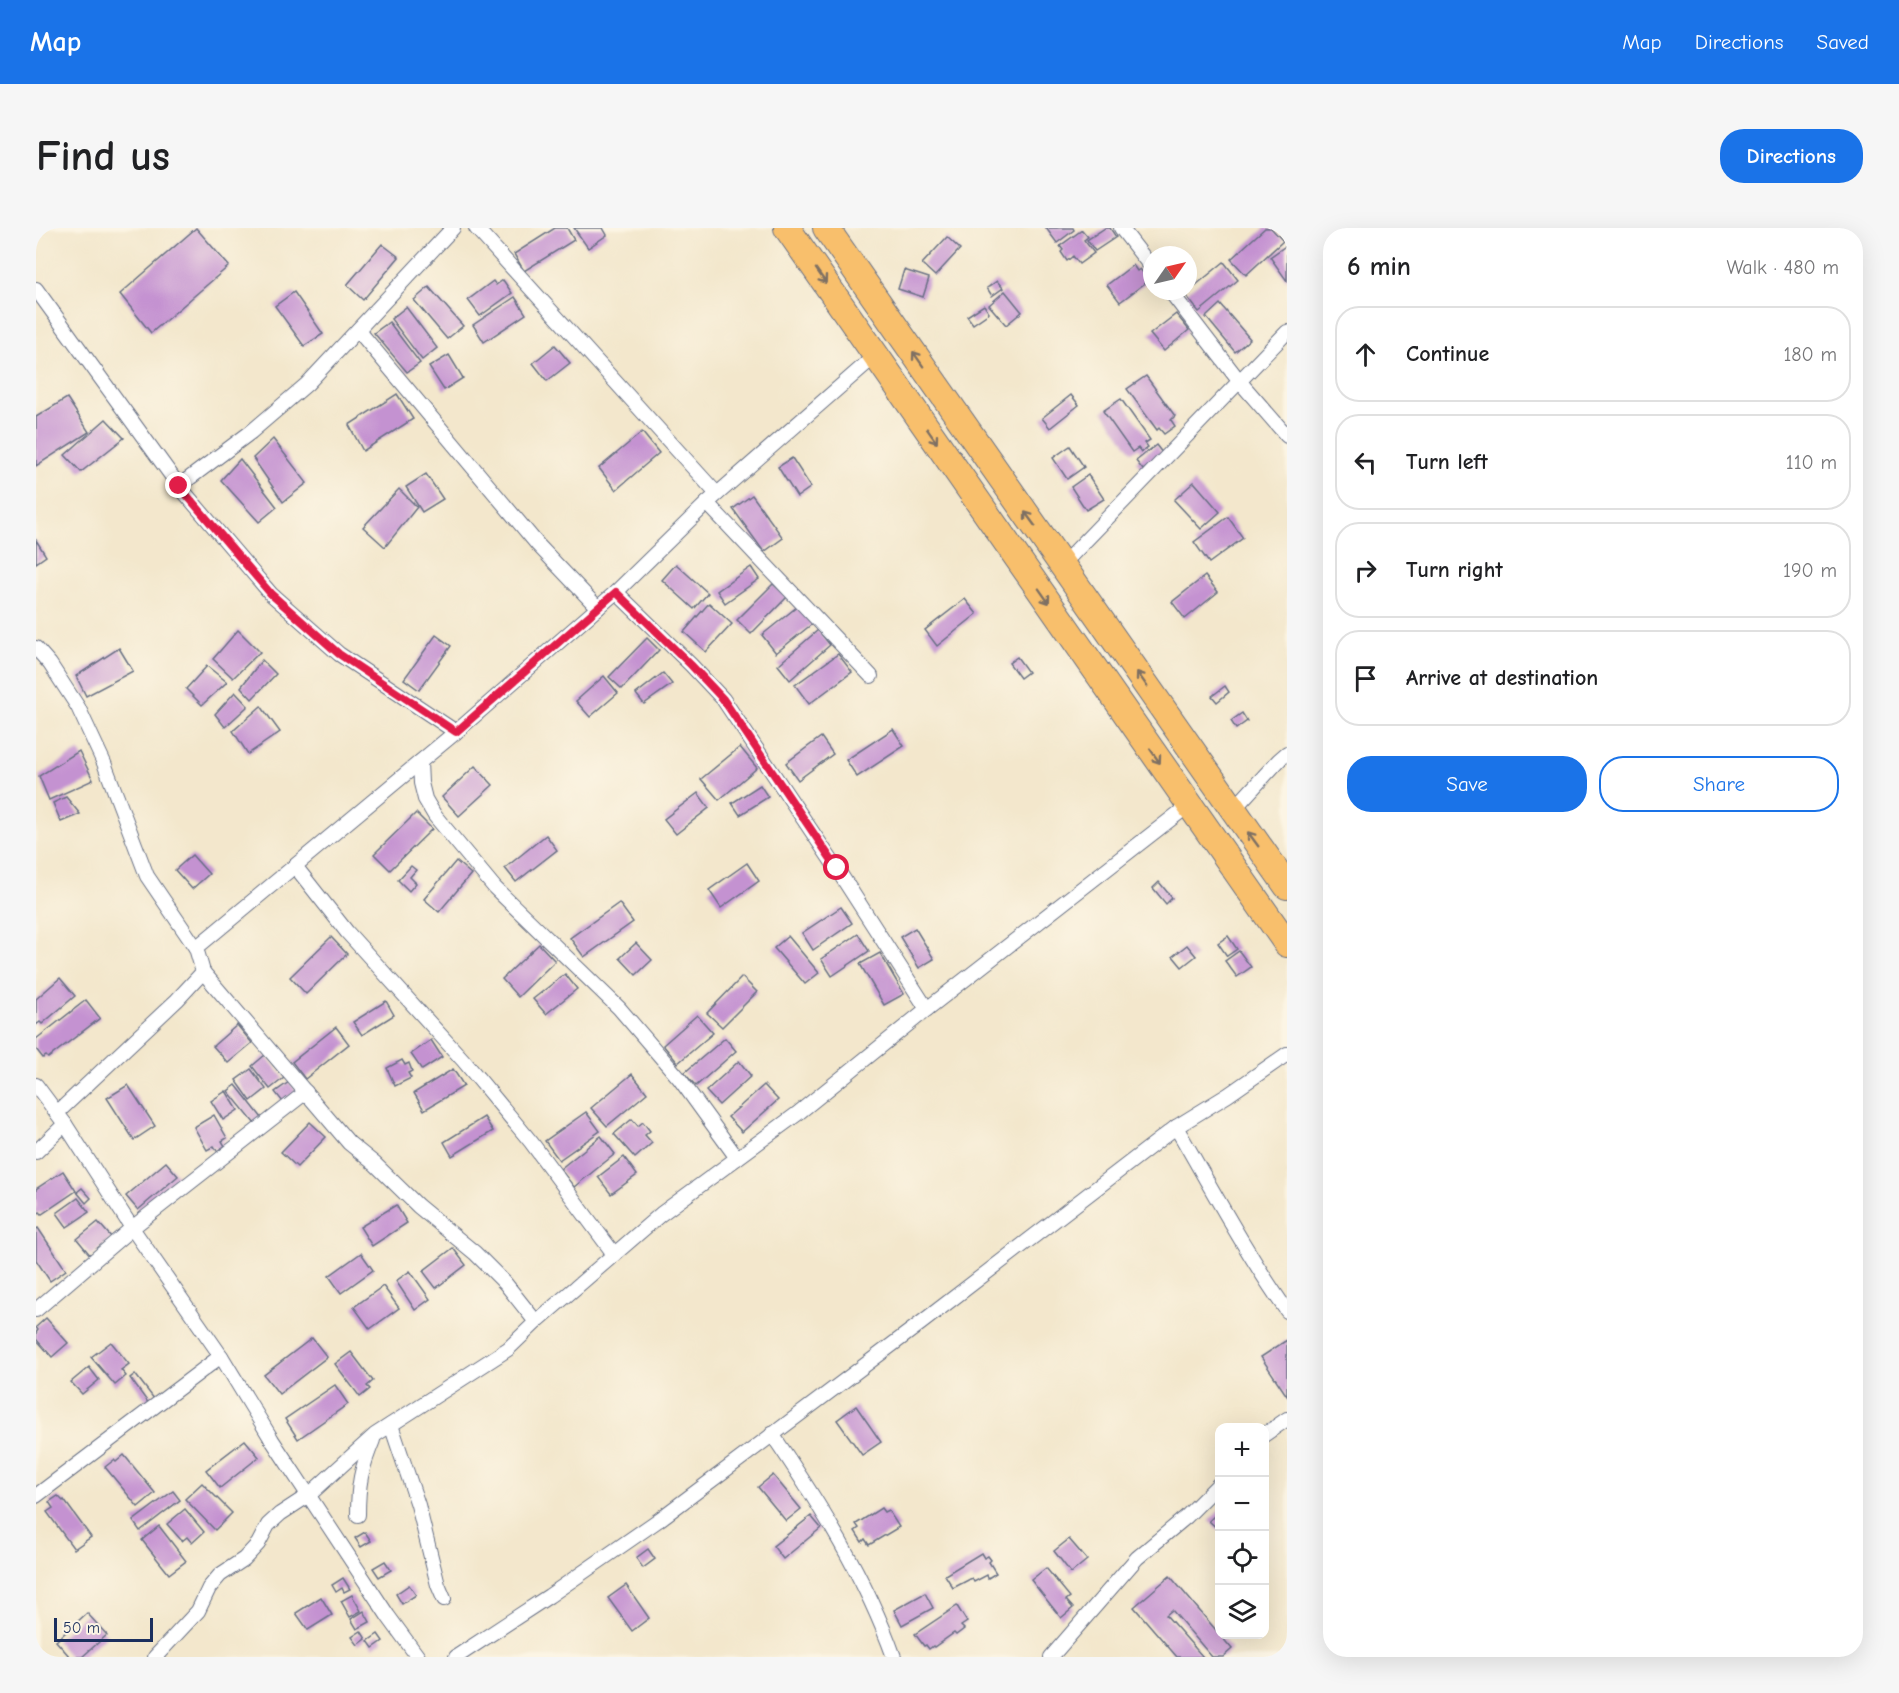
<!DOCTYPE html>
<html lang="en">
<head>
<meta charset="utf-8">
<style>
	:root { --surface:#fff; --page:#f6f6f6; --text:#202124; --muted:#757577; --line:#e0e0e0; --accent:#1a73e8 }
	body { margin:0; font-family:"Comic Neue",sans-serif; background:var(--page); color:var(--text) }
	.controls { position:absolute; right:18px; bottom:18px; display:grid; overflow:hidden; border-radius:12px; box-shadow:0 6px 24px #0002 }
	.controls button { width:54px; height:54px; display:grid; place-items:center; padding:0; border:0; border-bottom:2px solid var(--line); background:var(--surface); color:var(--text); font:30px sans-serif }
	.compass { position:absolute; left:1107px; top:18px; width:54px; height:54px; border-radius:50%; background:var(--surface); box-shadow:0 6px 24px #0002; rotate:56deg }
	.scale { position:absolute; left:18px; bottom:15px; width:99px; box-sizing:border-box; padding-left:6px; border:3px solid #1b2f5e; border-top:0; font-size:16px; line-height:21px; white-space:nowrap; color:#1b2f5e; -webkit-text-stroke:4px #fcf5e5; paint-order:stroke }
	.stop { position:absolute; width:18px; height:18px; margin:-14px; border:4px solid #e11d48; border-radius:50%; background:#fff }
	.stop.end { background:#e11d48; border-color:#fff; box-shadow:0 2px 6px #0008 }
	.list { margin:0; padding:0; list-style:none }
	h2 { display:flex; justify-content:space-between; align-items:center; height:78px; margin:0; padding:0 24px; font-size:26px }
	h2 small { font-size:20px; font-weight:400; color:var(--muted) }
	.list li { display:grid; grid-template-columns:39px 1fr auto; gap:18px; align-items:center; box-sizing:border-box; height:96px; margin:0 12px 12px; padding:0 12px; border:2px solid var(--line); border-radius:24px }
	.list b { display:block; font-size:22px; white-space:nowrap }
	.list em { font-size:20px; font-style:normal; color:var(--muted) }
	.actions { display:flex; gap:12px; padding:18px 24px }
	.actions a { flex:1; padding:14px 0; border:2px solid var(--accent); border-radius:24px; text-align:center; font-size:21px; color:var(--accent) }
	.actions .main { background:var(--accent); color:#fff }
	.icon { flex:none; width:33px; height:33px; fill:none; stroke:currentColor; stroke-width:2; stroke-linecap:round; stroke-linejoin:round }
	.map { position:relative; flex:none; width:1251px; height:1429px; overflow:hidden; border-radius:24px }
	header { display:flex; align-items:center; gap:36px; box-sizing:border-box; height:84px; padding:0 30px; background:var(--accent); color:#fff }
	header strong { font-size:28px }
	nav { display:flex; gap:33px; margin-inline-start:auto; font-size:21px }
	.intro { display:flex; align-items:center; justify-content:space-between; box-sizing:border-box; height:144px; padding:0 36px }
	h1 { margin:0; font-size:42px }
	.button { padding:15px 27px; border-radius:24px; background:var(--accent); color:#fff; font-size:21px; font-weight:700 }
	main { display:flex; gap:36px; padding:0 36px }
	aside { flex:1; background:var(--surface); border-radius:24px; box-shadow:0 6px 24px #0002 }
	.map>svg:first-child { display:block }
	.building { fill:#c492d1 }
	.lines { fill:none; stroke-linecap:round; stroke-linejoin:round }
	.street-casing { stroke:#676f84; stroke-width:16 }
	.highway-casing { stroke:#676f84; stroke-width:28 }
	.street { stroke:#fff; stroke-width:14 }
	.highway { stroke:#f8bf6c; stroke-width:26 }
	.oneway { stroke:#7e7064 }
	.route { stroke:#e11d48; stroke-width:8 }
</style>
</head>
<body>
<header>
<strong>Map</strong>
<nav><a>Map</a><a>Directions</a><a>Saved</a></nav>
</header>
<div class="intro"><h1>Find us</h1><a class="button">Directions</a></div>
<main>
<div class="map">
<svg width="1251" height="1429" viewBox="0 0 1251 1429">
	<rect width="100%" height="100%" fill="#fcf5e5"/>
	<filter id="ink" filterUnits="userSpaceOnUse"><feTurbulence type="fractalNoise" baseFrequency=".0167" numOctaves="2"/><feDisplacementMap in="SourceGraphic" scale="12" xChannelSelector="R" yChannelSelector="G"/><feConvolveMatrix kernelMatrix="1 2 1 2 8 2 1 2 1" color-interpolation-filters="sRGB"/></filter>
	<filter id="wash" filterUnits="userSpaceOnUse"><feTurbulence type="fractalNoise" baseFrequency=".008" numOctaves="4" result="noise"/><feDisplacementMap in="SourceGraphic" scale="24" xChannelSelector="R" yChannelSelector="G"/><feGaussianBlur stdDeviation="1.35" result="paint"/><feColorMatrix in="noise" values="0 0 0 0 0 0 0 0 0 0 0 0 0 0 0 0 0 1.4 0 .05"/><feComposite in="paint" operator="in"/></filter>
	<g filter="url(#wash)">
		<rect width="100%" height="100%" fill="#f3e7cc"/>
		<g id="blocks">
			<g class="building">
				<path d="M160 0 193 38 115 105 84 66Z"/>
				<path d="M519 0H531L538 12 488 43 478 26Z"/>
				<path d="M538 0H567L571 7 552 20Z"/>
				<path d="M1010 0H1037L1038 2 1021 15Z"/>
				<path d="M1069 0H1074L1080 9 1059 23 1051 12Z"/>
				<path d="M1229 0H1235L1247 13 1210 47 1195 31Z"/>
				<path d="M1046 2 1052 9 1048 12 1058 25 1043 36 1037 28 1031 33 1025 24 1027 22 1024 18Z"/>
				<path d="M911 9 924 21 899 48 886 36Z"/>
				<path d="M346 16 363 29 327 72 311 57Z"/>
				<path d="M1251 17V53L1234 29Z"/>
				<path d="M1188 34 1202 52 1163 84 1149 66Z"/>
				<path d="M1097 37 1101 43 1104 41 1113 52 1084 74 1071 57Z"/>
				<path d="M868 42 893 50 887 69 862 61Z"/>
				<path d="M467 52 476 65 444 88 432 72 457 53 460 57Z"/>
				<path d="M961 53 967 60 956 68 951 60Z"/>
				<path d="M393 59 427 98 411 111 378 72Z"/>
				<path d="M969 63 986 84 970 97 953 77Z"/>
				<path d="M258 64 287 106 268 118 239 78Z"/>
				<path d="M479 69 490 86 448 114 437 97Z"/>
				<path d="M1184 76 1214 111 1199 124 1170 89Z"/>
				<path d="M948 77 953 85 937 96 931 88Z"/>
				<path d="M370 79 401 120 386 132 355 91Z"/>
				<path d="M1140 86 1153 102 1128 123 1114 106Z"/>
				<path d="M353 94 384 135 371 144 338 105Z"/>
				<path d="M519 117 534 135 511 153 497 135Z"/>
				<path d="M413 127 427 150 408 162 393 139Z"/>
				<path d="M1110 148 1139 188 1135 192 1139 198 1128 206 1123 200 1121 202 1091 161Z"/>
				<path d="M361 166 377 191 327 223 313 197Z"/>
				<path d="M1035 167 1043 177 1014 200 1006 190Z"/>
				<path d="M31 170 53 204 0 238V189Z"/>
				<path d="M1085 171 1114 212 1109 215 1112 219 1105 224 1102 220 1096 224 1067 183Z"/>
				<path d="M70 191 88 210 45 244 29 227Z"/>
				<path d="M606 204 623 225 580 262 563 240Z"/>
				<path d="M237 211 271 255 247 274 217 230Z"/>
				<path d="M1120 217 1127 226 1107 242 1100 233Z"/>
				<path d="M1034 218 1048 239 1031 251 1017 230Z"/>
				<path d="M756 230 775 259 761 269 742 239Z"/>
				<path d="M204 231 241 279 223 294 185 252Z"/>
				<path d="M390 246 407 271 386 284 370 259Z"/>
				<path d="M1052 247 1068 271 1050 282 1035 259Z"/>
				<path d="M1158 254 1184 284 1165 301 1138 272Z"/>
				<path d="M363 261 381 279 349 319 327 299Z"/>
				<path d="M716 267 747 310 728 324 697 281Z"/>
				<path d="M1192 289 1207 310 1173 335 1158 314Z"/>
				<path d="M0 312 10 328 0 335Z"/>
				<path d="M640 336 672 365 658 381 626 352Z"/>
				<path d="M715 339 723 351 689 375 681 363Z"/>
				<path d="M1169 348 1182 364 1149 391 1136 374Z"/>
				<path d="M737 356 751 369 715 406 701 392Z"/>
				<path d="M929 371 941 386 901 418 889 402Z"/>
				<path d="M673 375 696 396 670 424 648 404Z"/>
				<path d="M762 378 776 396 740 425 726 407Z"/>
				<path d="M202 402 224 424 197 450 177 431Z"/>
				<path d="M782 402 794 417 754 452 742 437Z"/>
				<path d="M400 407 415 418 383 462 368 451Z"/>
				<path d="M611 410 623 422 586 461 573 449Z"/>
				<path d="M83 420 97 443 50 468 40 448Z"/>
				<path d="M802 426 816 444 773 476 759 457Z"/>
				<path d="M981 429 992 444 984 450 973 435Z"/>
				<path d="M226 432 240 446 216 471 205 459Z"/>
				<path d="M171 438 191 454 166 477 150 461Z"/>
				<path d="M627 445 636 456 608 476 600 466Z"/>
				<path d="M568 448 582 465 554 489 540 473Z"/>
				<path d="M1189 458 1193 464 1181 474 1176 468Z"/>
				<path d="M199 464 212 478 189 499 179 486Z"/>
				<path d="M225 478 244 504 212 526 197 503Z"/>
				<path d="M1206 485 1211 493 1200 501 1195 493Z"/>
				<path d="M857 501 868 518 821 549 810 532Z"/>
				<path d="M785 509 797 526 762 552 750 535Z"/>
				<path d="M704 519 721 540 683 572 665 551Z"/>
				<path d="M43 523 57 552 13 572 3 548Z"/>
				<path d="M439 538 457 557 423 588 406 569Z"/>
				<path d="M724 557 732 569 704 587 696 575Z"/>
				<path d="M662 565 673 580 640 606 628 591Z"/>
				<path d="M30 569 44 586 25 594 17 575Z"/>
				<path d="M380 585 396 601 354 642 338 626Z"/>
				<path d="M510 607 521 622 480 654 469 640Z"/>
				<path d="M156 627 173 646 156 661 139 642Z"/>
				<path d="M420 633 435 646 403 684 388 671Z"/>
				<path d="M711 635 723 653 685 680 673 662Z"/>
				<path d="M375 638 380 642 374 649 380 655 373 663 362 652Z"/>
				<path d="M1123 654 1136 670 1130 676 1117 660Z"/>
				<path d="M583 675 597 694 548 729 534 710Z"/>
				<path d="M805 679 816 695 777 722 766 705Z"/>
				<path d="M879 700 898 731 883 740 864 709Z"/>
				<path d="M822 706 833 723 796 748 785 731Z"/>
				<path d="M752 708 783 745 769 756 738 720Z"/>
				<path d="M1192 708 1201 721 1191 728 1182 715Z"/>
				<path d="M295 709 311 726 270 766 254 749Z"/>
				<path d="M600 715 616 732 600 747 584 730Z"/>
				<path d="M503 716 519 733 482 769 466 751Z"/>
				<path d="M1151 717 1160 728 1146 739 1137 728Z"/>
				<path d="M1203 723 1215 739 1201 749 1189 733Z"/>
				<path d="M844 725 868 766 848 777 824 736Z"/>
				<path d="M529 746 541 761 510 786 497 771Z"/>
				<path d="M706 749 721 764 686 799 671 785Z"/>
				<path d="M24 750 39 768 6 796 4 794 0 797V771Z"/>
				<path d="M50 772 64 790 12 830 10 828 7 830 0 821V811Z"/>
				<path d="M350 773 358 787 326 807 317 794Z"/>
				<path d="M661 787 677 805 642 835 627 817Z"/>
				<path d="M201 797 216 815 192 835 177 818Z"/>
				<path d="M300 799 313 816 269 851 256 834Z"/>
				<path d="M689 810 700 823 660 858 648 845Z"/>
				<path d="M395 812 406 829 386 842 375 826Z"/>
				<path d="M229 827 248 850 234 861 216 838Z"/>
				<path d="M366 832 369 837 373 835 376 843 372 845 375 850 359 858 351 840Z"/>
				<path d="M703 833 715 848 683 877 670 863Z"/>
				<path d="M215 841 230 861 215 873 200 852Z"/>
				<path d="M417 841 428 858 388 882 378 865Z"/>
				<path d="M596 846 611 865 571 898 555 880Z"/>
				<path d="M253 854 260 863 247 874 239 864Z"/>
				<path d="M92 857 119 898 98 912 71 870Z"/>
				<path d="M200 857 226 890 219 896 192 863Z"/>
				<path d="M728 857 742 872 706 904 692 889Z"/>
				<path d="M190 863 202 882 187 892 175 873Z"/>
				<path d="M550 884 564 903 523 932 509 913Z"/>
				<path d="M178 887 191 910 186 913 189 918 181 923 178 918 171 922 158 899Z"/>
				<path d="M448 889 457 903 416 928 408 914Z"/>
				<path d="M596 891 602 898 607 894 614 903 609 907 616 915 599 930 578 906Z"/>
				<path d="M274 894 290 909 261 939 245 924Z"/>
				<path d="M565 908 579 926 538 959 524 941Z"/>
				<path d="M588 929 601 947 575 966 562 949Z"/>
				<path d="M130 934 142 948 102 982 90 968Z"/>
				<path d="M27 943 40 963 6 986 4 984 1 986 0 984V961Z"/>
				<path d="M46 960 55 970 50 975 41 964Z"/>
				<path d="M42 970 53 984 31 999 21 985Z"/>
				<path d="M360 977 371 995 336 1018 324 999Z"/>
				<path d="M62 994 76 1010 55 1028 41 1011Z"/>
				<path d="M2 1000 30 1042 14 1053 0 1032V1001Z"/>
				<path d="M417 1020 430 1037 400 1060 387 1043Z"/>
				<path d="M325 1025 337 1042 305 1065 293 1048Z"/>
				<path d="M374 1043 394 1071 379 1082 360 1053Z"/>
				<path d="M347 1058 363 1080 334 1101 318 1079Z"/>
				<path d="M10 1090 32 1115 16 1129 0 1111V1105L2 1102 0 1099Z"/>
				<path d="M276 1110 291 1129 243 1166 228 1147Z"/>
				<path d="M1251 1112V1168L1225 1129Z"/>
				<path d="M75 1114 93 1136 85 1142 90 1148 79 1157 55 1129Z"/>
				<path d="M315 1124 337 1153 331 1158 334 1161 324 1169 299 1136Z"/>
				<path d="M53 1139 63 1152 46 1166 35 1154Z"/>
				<path d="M99 1146 119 1172 113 1176 94 1150Z"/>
				<path d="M299 1157 312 1176 262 1211 249 1191Z"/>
				<path d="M820 1178 845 1214 826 1227 801 1192Z"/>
				<path d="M209 1212 223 1229 184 1260 170 1242Z"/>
				<path d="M88 1227 119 1265 102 1279 69 1239 78 1232 80 1234Z"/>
				<path d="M737 1247 765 1281 750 1293 722 1259Z"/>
				<path d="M166 1255 196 1285 179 1302 149 1271Z"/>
				<path d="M137 1263 144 1272 104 1303 97 1293Z"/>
				<path d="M22 1268 27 1273 28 1272 55 1309 38 1321 11 1284 17 1280 13 1274Z"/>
				<path d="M845 1280 848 1284 852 1282 863 1299 833 1317 829 1311 826 1314 819 1303 823 1300 820 1296Z"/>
				<path d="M149 1281 168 1304 156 1315 151 1309 146 1313 131 1296Z"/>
				<path d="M1184 1282V1303L1173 1293Z"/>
				<path d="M775 1288 785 1300 747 1331 737 1318Z"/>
				<path d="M123 1298 150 1333 133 1346 106 1312Z"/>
				<path d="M329 1304 335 1313 325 1319 319 1310Z"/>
				<path d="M1033 1311 1051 1332 1035 1345 1018 1323Z"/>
				<path d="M612 1321 619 1331 607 1340 600 1330Z"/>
				<path d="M945 1325 948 1330 952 1328 955 1332 953 1334 960 1345 952 1350 951 1347 938 1354 936 1350 917 1360 909 1347Z"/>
				<path d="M349 1333 355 1342 343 1349 337 1340Z"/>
				<path d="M1010 1340 1034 1369 1030 1372 1037 1380 1025 1390 995 1352Z"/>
				<path d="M1134 1348 1196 1421 1187 1429H1176L1136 1382 1130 1387 1167 1429H1141L1098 1379Z"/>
				<path d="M307 1350 314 1361 308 1364 306 1360 300 1364 296 1357Z"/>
				<path d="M373 1357 380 1367 366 1376 360 1366Z"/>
				<path d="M590 1357 613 1390 596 1403 572 1370Z"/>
				<path d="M889 1365 897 1380 866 1397 858 1382Z"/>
				<path d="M316 1367 325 1383 314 1389 305 1373Z"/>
				<path d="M285 1369 296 1387 272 1402 260 1385Z"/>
				<path d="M921 1378 931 1394 925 1398 928 1401 920 1407 918 1405 898 1419 897 1418 893 1421 890 1417 888 1418 879 1406Z"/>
				<path d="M328 1383 334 1394 321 1401 315 1391Z"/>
				<path d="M51 1385 71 1407 46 1429H34L20 1413Z"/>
				<path d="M325 1403 330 1411 322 1417 316 1409Z"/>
				<path d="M342 1406 347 1413 337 1420 332 1413Z"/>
			</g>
		</g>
	</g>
	<g filter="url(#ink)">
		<use href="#blocks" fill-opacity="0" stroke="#676f84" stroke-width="1.5"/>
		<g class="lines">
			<defs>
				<g id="street">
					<path d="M440 0 681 266"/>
					<path d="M1085 0 1116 40"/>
					<path d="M0 61 143 258 235 366 303 426 420 504"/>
					<path d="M1134 63 1204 154 1251 208"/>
					<path d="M322 102 502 317 562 380"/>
					<path d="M143 258 215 204 271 156 417 0"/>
					<path d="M671 275 835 448"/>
					<path d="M1027 336 1251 104"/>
					<path d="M580 364 655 437 687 471 801 641 891 781"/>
					<path d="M0 420 14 436 42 479 68 535 111 648 160 720 167 744 141 772 21 885"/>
					<path d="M384 534 385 555 389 571 399 588 459 660 583 780 643 850 701 930"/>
					<path d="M1197 582 1243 532 1251 525"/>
					<path d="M259 638 311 704 427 832 495 914 578 1026"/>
					<path d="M160 720 420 504 580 364 671 275 840 127"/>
					<path d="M0 857 29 896 96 1000 185 1128 236 1212 352 1388 382 1429"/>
					<path d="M1140 899C1176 961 1210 1025 1251 1083"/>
					<path d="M0 924 29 896"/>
					<path d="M0 1082 96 1000 270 864"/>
					<path d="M500 1094 625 986 761 886 891 781 1153 577"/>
					<path d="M355 1197 382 1277 402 1357 408 1371"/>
					<path d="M736 1206C784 1277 829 1348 858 1429"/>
					<path d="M1228 1207 1251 1191"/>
					<path d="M0 1268 185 1128"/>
					<path d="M322 1287C322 1256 325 1241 337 1212"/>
					<path d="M119 1429 162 1383 173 1360 184 1347 208 1331 222 1316 232 1297 244 1286 273 1267 339 1207 472 1121 500 1094 469 1055 439 1025 382 978 339 936 313 915 167 744"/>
					<path d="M420 1429 513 1368 624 1291 885 1095 1140 899 1192 867 1251 826"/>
					<path d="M1015 1429 1101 1330 1150 1289 1184 1255"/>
				</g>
				<g id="highway">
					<path d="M751 0 1251 716"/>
					<path d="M790 0 1251 658"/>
				</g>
			</defs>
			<use href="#street" class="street-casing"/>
			<use href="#highway" class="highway-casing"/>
			<use href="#street" class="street"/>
			<use href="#highway" class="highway"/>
		</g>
		<defs><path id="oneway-shaft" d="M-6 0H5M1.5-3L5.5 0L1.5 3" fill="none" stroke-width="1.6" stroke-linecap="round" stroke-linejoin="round" transform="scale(1.5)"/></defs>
		<g class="oneway">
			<use href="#oneway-shaft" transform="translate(785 48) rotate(55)"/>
			<use href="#oneway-shaft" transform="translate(882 131) rotate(-125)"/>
			<use href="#oneway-shaft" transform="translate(896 208) rotate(55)"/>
			<use href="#oneway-shaft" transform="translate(994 291) rotate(-126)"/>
			<use href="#oneway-shaft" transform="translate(1008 368) rotate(55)"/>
			<use href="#oneway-shaft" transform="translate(1106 451) rotate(-125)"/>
			<use href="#oneway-shaft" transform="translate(1119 528) rotate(55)"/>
			<use href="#oneway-shaft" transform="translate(1217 611) rotate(-126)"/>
		</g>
	</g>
	<g class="lines" filter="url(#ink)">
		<path class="route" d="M143 258 235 366 303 426 420 504 580 364 655 437 687 471 801 640"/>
	</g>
</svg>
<div class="controls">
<button>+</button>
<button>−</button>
<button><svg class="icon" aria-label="locate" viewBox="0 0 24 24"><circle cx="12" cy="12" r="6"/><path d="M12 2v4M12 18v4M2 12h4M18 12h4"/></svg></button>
<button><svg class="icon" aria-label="layers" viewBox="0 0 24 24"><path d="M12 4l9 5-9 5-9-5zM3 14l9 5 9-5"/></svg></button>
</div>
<svg class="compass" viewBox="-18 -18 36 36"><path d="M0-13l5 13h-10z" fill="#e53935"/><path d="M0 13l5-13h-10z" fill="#757577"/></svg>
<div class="scale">50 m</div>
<div class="stop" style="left:801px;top:640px"></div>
<div class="stop end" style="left:143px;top:258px"></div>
</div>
<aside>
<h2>6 min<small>Walk · 480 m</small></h2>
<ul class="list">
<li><svg class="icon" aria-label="ahead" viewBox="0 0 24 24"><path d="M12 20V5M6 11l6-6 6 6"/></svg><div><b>Continue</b></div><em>180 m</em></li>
<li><svg class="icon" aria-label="left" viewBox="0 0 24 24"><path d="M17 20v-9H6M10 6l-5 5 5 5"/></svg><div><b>Turn left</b></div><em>110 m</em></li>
<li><svg class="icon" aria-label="right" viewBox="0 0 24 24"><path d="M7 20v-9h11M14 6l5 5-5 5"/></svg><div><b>Turn right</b></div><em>190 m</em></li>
<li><svg class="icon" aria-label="arrive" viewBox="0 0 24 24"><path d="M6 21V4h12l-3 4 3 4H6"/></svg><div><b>Arrive at destination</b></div></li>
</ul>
<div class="actions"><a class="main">Save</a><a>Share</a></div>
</aside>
</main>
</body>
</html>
